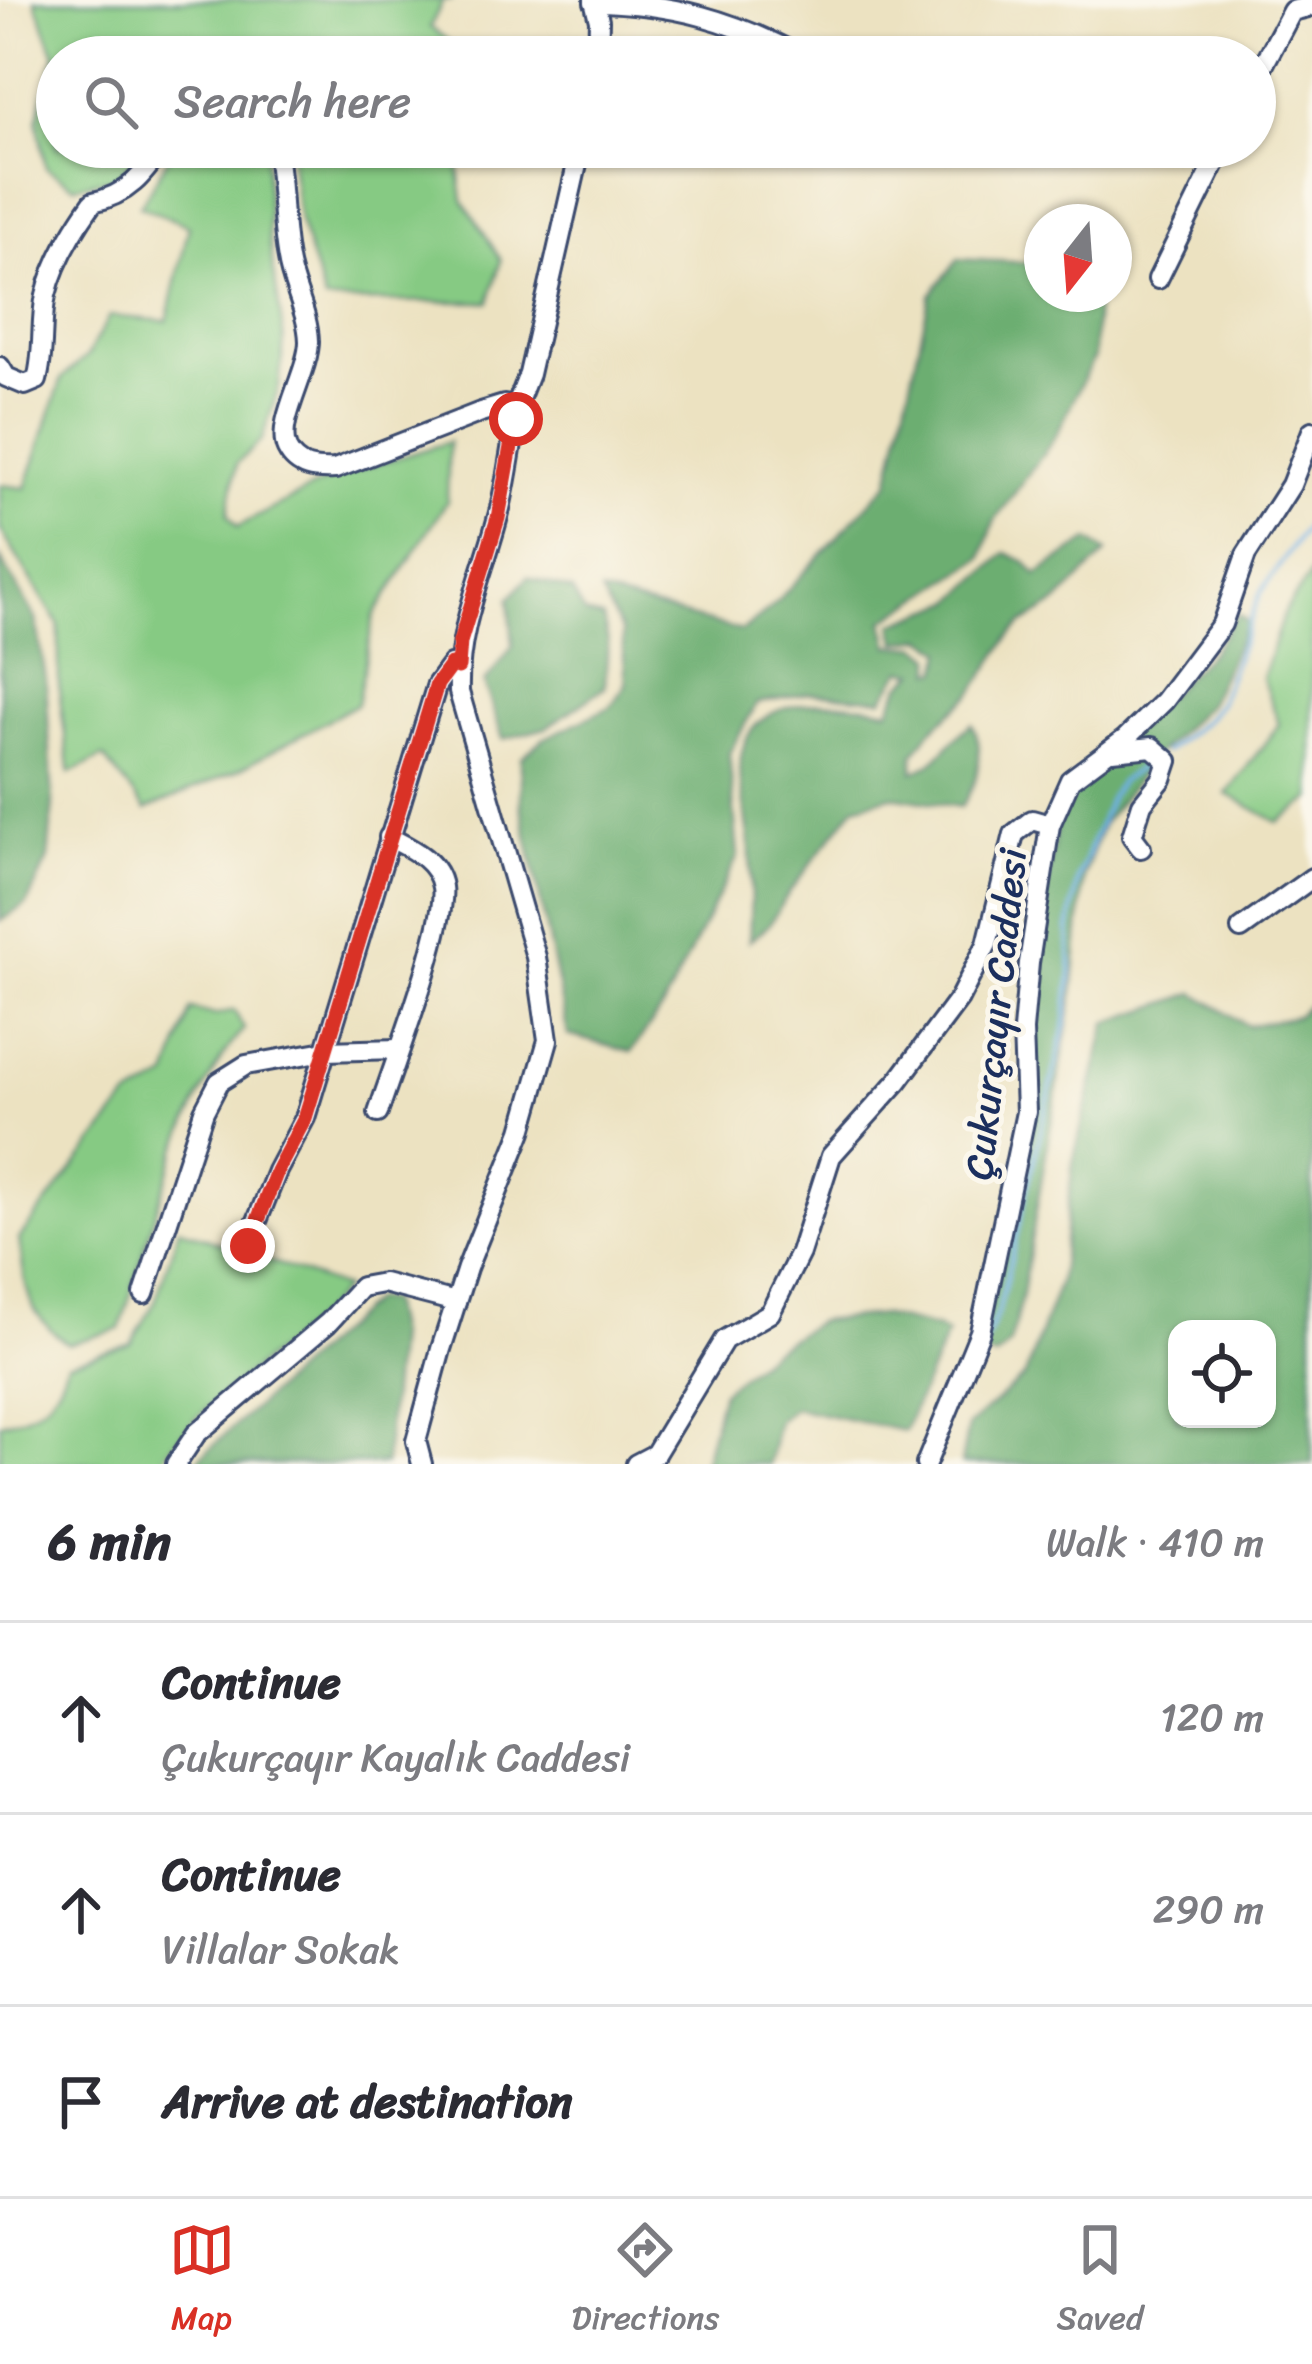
<!DOCTYPE html>
<html lang="en">
<head>
<meta charset="utf-8">
<style>
	:root { --surface:#fff; --page:#f2f2f3; --text:#2b2b33; --muted:#7c7c81; --line:#e1e1e2; --accent:#d93025 }
	body { margin:0; font-family:Sriracha,sans-serif; background:var(--page); color:var(--text) }
	.controls { position:absolute; right:36px; bottom:36px; display:grid; overflow:hidden; border-radius:24px; box-shadow:0 3px 9px #0004 }
	.controls button { width:108px; height:108px; display:grid; place-items:center; padding:0; border:0; border-bottom:3px solid var(--line); background:var(--surface); color:var(--text); font:60px sans-serif }
	.compass { position:absolute; left:1024px; top:204px; width:108px; height:108px; border-radius:50%; background:var(--surface); box-shadow:0 3px 9px #0004; rotate:197deg }
	.stop { position:absolute; width:36px; height:36px; margin:-27px; border:9px solid #d93025; border-radius:50%; background:#fff }
	.stop.end { background:#d93025; border-color:#fff; box-shadow:0 3px 12px #0008 }
	.list { margin:0; padding:0; list-style:none }
	h2 { display:flex; justify-content:space-between; align-items:center; height:156px; margin:0; padding:0 48px; font-size:51px }
	h2 small { font-size:39px; font-weight:400; color:var(--muted) }
	.list li { display:grid; grid-template-columns:78px 1fr auto; gap:36px; align-items:center; box-sizing:border-box; height:192px; padding:0 48px; border-top:3px solid var(--line) }
	.list b { display:block; font-size:45px; white-space:nowrap }
	.list p { margin:0; font-size:39px; white-space:nowrap; color:var(--muted) }
	.list em { font-size:39px; font-style:normal; color:var(--muted) }
	.icon { flex:none; width:66px; height:66px; fill:none; stroke:currentColor; stroke-width:2; stroke-linecap:round; stroke-linejoin:round }
	.map { position:relative; flex:none; width:1312px; height:1464px; overflow:hidden }
	.search { position:absolute; background:var(--surface); box-shadow:0 3px 9px #0004; left:36px; right:36px; top:36px; height:132px; display:flex; align-items:center; gap:30px; box-sizing:border-box; padding:0 42px; border-radius:66px; color:var(--muted); font-size:45px }
	.sheet { height:732px; background:var(--surface) }
	nav { display:flex; justify-content:space-around; align-items:center; box-sizing:border-box; height:168px; border-top:3px solid var(--line); background:var(--surface); font-size:33px; color:var(--muted) }
	nav a { display:grid; justify-items:center; gap:6px }
	nav .on { color:var(--accent) }
	.map>svg:first-child { display:block }
	.green { fill:#86ca83; stroke:#507c70; stroke-width:3 }
	.forest { fill:#6cae71; stroke:#446e68; stroke-width:3; fill-rule:evenodd }
	.lines { fill:none; stroke-linecap:round; stroke-linejoin:round }
	.stream { stroke:#70b0e4; stroke-width:4.5 }
	.minor-casing { stroke:#3a4a6d; stroke-width:24 }
	.minor { stroke:#fff; stroke-width:18 }
	.route { stroke:#d93025; stroke-width:15 }
	.labels { text-anchor:middle; stroke-width:10; stroke-linejoin:round; paint-order:stroke }
	.street-label { font-size:39px; fill:#1b2f5e; stroke:#fbf7ec }
</style>
</head>
<body>
<div class="map">
<svg width="1312" height="1464" viewBox="0 0 1312 1464">
	<rect width="100%" height="100%" fill="#fbf7ec"/>
	<filter id="ink" filterUnits="userSpaceOnUse"><feTurbulence type="fractalNoise" baseFrequency=".00833" numOctaves="2"/><feDisplacementMap in="SourceGraphic" scale="24" xChannelSelector="R" yChannelSelector="G"/><feConvolveMatrix kernelMatrix="1 2 1 2 8 2 1 2 1" color-interpolation-filters="sRGB"/></filter>
	<filter id="wash" filterUnits="userSpaceOnUse"><feTurbulence type="fractalNoise" baseFrequency=".004" numOctaves="4" result="noise"/><feDisplacementMap in="SourceGraphic" scale="48" xChannelSelector="R" yChannelSelector="G"/><feGaussianBlur stdDeviation="2.7" result="paint"/><feColorMatrix in="noise" values="0 0 0 0 0 0 0 0 0 0 0 0 0 0 0 0 0 1.4 0 .05"/><feComposite in="paint" operator="in"/></filter>
	<g filter="url(#wash)">
		<rect width="100%" height="100%" fill="#ece2c1"/>
		<g class="green">
			<path d="M35 0H453L443 1 430 27 459 49 495 57H57V147H145L116 178 74 186 46 168 37 120 55 55Z"/>
			<path d="M175 147H265L269 240 284 341 279 387 262 440 237 463 228 514 237 527 332 478 449 442 447 501 374 616 357 704 236 771 146 810 104 757 70 773 59 690V625L0 529V485L26 488 62 378 88 355 109 316 167 321 189 226 140 206Z"/>
			<path d="M289 147H456L463 200 501 260 489 302 325 301 299 221Z"/>
			<path d="M1312 572V799L1278 822 1227 794 1279 724 1262 678 1284 613Z"/>
			<path d="M191 1009 215 1015 234 1010 244 1029C180 1100 150 1236 120 1329L68 1344C25 1313 26 1289 19 1239L127 1100 168 1078Z"/>
			<path d="M179 1228 344 1288C289 1353 205 1392 159 1464H0V1423C38 1415 56 1401 67 1363L131 1344 155 1302Z"/>
		</g>
		<g class="forest">
			<path d="M958 259 1034 263 1042 265V294H1096L1094 357 1057 434 994 522 982 558 884 621 890 646H919L933 657V671H939L944 651 924 638 897 642 893 624 954 601 1006 553 1026 562 1037 575 1089 540 1107 552 1057 603 1022 624 1008 639 972 694 931 730 914 754 913 771C939 765 949 739 972 724 986 750 978 783 961 807L892 796 855 806 790 891 768 926 749 941C751 907 752 873 749 839 747 815 739 789 740 766 744 691 836 698 889 710L901 685 916 672 902 670 883 699 809 693 757 703 729 753 738 856 663 1007 631 1052 568 1035 521 806V758L543 739 610 707 626 684 622 632 601 593 742 631 770 609 889 482 930 295Z"/>
			<path d="M0 558 36 619 46 680 53 804 48 859 27 904 0 921Z"/>
			<path d="M528 577 572 591 585 614 603 618 608 641 605 687 546 728 503 739 484 683 513 646 509 599Z"/>
			<path d="M1238 614 1248 622 1208 704 1156 755 1103 823 1084 876 1073 995 1021 1300 1010 1344 996 1357 977 1354 1031 1122 1032 982 1057 823 1070 795 1084 778 1212 651Z"/>
			<path d="M1195 993 1248 1026 1296 1016 1312 1002V1464H961L968 1426 1025 1376 1059 1282 1073 1162 1107 1023ZM1177 1329H1267V1419H1177Z"/>
			<path d="M374 1299 389 1301 396 1336 385 1464H193Z"/>
			<path d="M881 1315 935 1328 947 1334 904 1431 794 1408 778 1420 769 1464H703L722 1391 772 1350 818 1321Z"/>
		</g>
		<g class="lines">
			<g class="stream">
				<path d="M1165 752 1208 718 1219 704 1260 594 1312 518"/>
				<path d="M985 1342 999 1309 1066 1022 1071 972 1069 930 1078 879 1111 795 1120 782 1155 757"/>
			</g>
		</g>
	</g>
	<g filter="url(#ink)">
		<g class="lines">
			<defs>
				<g id="minor">
					<path d="M594 0 599 20 598 57"/>
					<path d="M594 2C673 3 732 20 802 57"/>
					<path d="M1255 81 1292 11 1312 6"/>
					<path d="M276 147C283 184 281 222 288 259 292 286 308 312 309 341 309 372 275 423 287 449 297 469 316 470 335 469L481 412 504 405 514 412"/>
					<path d="M1158 279 1223 147"/>
					<path d="M0 367 6 377 25 385 37 380C45 351 40 323 46 295 54 261 73 230 93 202 128 195 143 175 163 147"/>
					<path d="M1113 751 1152 747 1168 761 1162 779 1142 804 1132 836 1141 848"/>
					<path d="M1241 929 1312 878"/>
					<path d="M378 1113C392 1070 448 923 442 887 438 860 410 848 389 837"/>
					<path d="M247 1246 277 1171 305 1118 437 684 451 665 458 667"/>
					<path d="M144 1294 204 1111 219 1082 246 1065 325 1051 399 1049"/>
					<path d="M176 1464 196 1434 328 1323 361 1287 383 1283 456 1302"/>
					<path d="M422 1464 416 1441 441 1349 467 1268 522 1131 548 1040 536 957 459 692C457 630 481 579 497 520 506 488 510 453 516 419L514 412 529 374 581 147"/>
					<path d="M636 1464 655 1454 724 1340 770 1313 800 1253 831 1156 898 1081 959 999 987 944 1014 834 1032 820 1050 825"/>
					<path d="M926 1464 980 1332 1026 1112 1023 1030 1029 963 1050 825 1070 780 1125 739 1164 701 1222 624 1246 555 1291 485 1312 431"/>
				</g>
			</defs>
			<use href="#minor" class="minor-casing"/>
			<use href="#minor" class="minor"/>
		</g>
	</g>
	<g class="lines" filter="url(#ink)">
		<path class="route" d="M248 1246 277 1171 305 1118 437 684 451 665 458 667 460 642 498 518 516 419"/>
	</g>
	<g class="labels">
		<g class="street-label">
			<text transform="translate(995 1014) rotate(-84)" y="14">Çukurçayır Caddesi</text>
		</g>
	</g>
</svg>
<div class="controls">
<button><svg class="icon" aria-label="locate" viewBox="0 0 24 24"><circle cx="12" cy="12" r="6"/><path d="M12 2v4M12 18v4M2 12h4M18 12h4"/></svg></button>
</div>
<svg class="compass" viewBox="-18 -18 36 36"><path d="M0-13l5 13h-10z" fill="#e53935"/><path d="M0 13l5-13h-10z" fill="#7c7c81"/></svg>
<div class="stop" style="left:516px;top:419px"></div>
<div class="stop end" style="left:248px;top:1246px"></div>
<div class="search"><svg class="icon" aria-label="search" viewBox="0 0 24 24"><circle cx="10" cy="10" r="6"/><path d="M15 15l6 6"/></svg>Search here</div>
</div>
<section class="sheet">
<h2>6 min<small>Walk · 410 m</small></h2>
<ul class="list">
<li><svg class="icon" aria-label="ahead" viewBox="0 0 24 24"><path d="M12 20V5M6 11l6-6 6 6"/></svg><div><b>Continue</b><p>Çukurçayır Kayalık Caddesi</p></div><em>120 m</em></li>
<li><svg class="icon" aria-label="ahead" viewBox="0 0 24 24"><path d="M12 20V5M6 11l6-6 6 6"/></svg><div><b>Continue</b><p>Villalar Sokak</p></div><em>290 m</em></li>
<li><svg class="icon" aria-label="arrive" viewBox="0 0 24 24"><path d="M6 21V4h12l-3 4 3 4H6"/></svg><div><b>Arrive at destination</b></div></li>
</ul>
</section>
<nav>
<a class="on"><svg class="icon" aria-label="map" viewBox="0 0 24 24"><path d="M3 6l6-2 6 2 6-2v14l-6 2-6-2-6 2zM9 4v14M15 6v14"/></svg>Map</a>
<a><svg class="icon" aria-label="directions" viewBox="0 0 24 24"><path d="M12 3l9 9-9 9-9-9zM9 14v-3h6M13 9l2 2-2 2"/></svg>Directions</a>
<a><svg class="icon" aria-label="saved" viewBox="0 0 24 24"><path d="M7 4h10v16l-5-4-5 4z"/></svg>Saved</a>
</nav>
</body>
</html>
